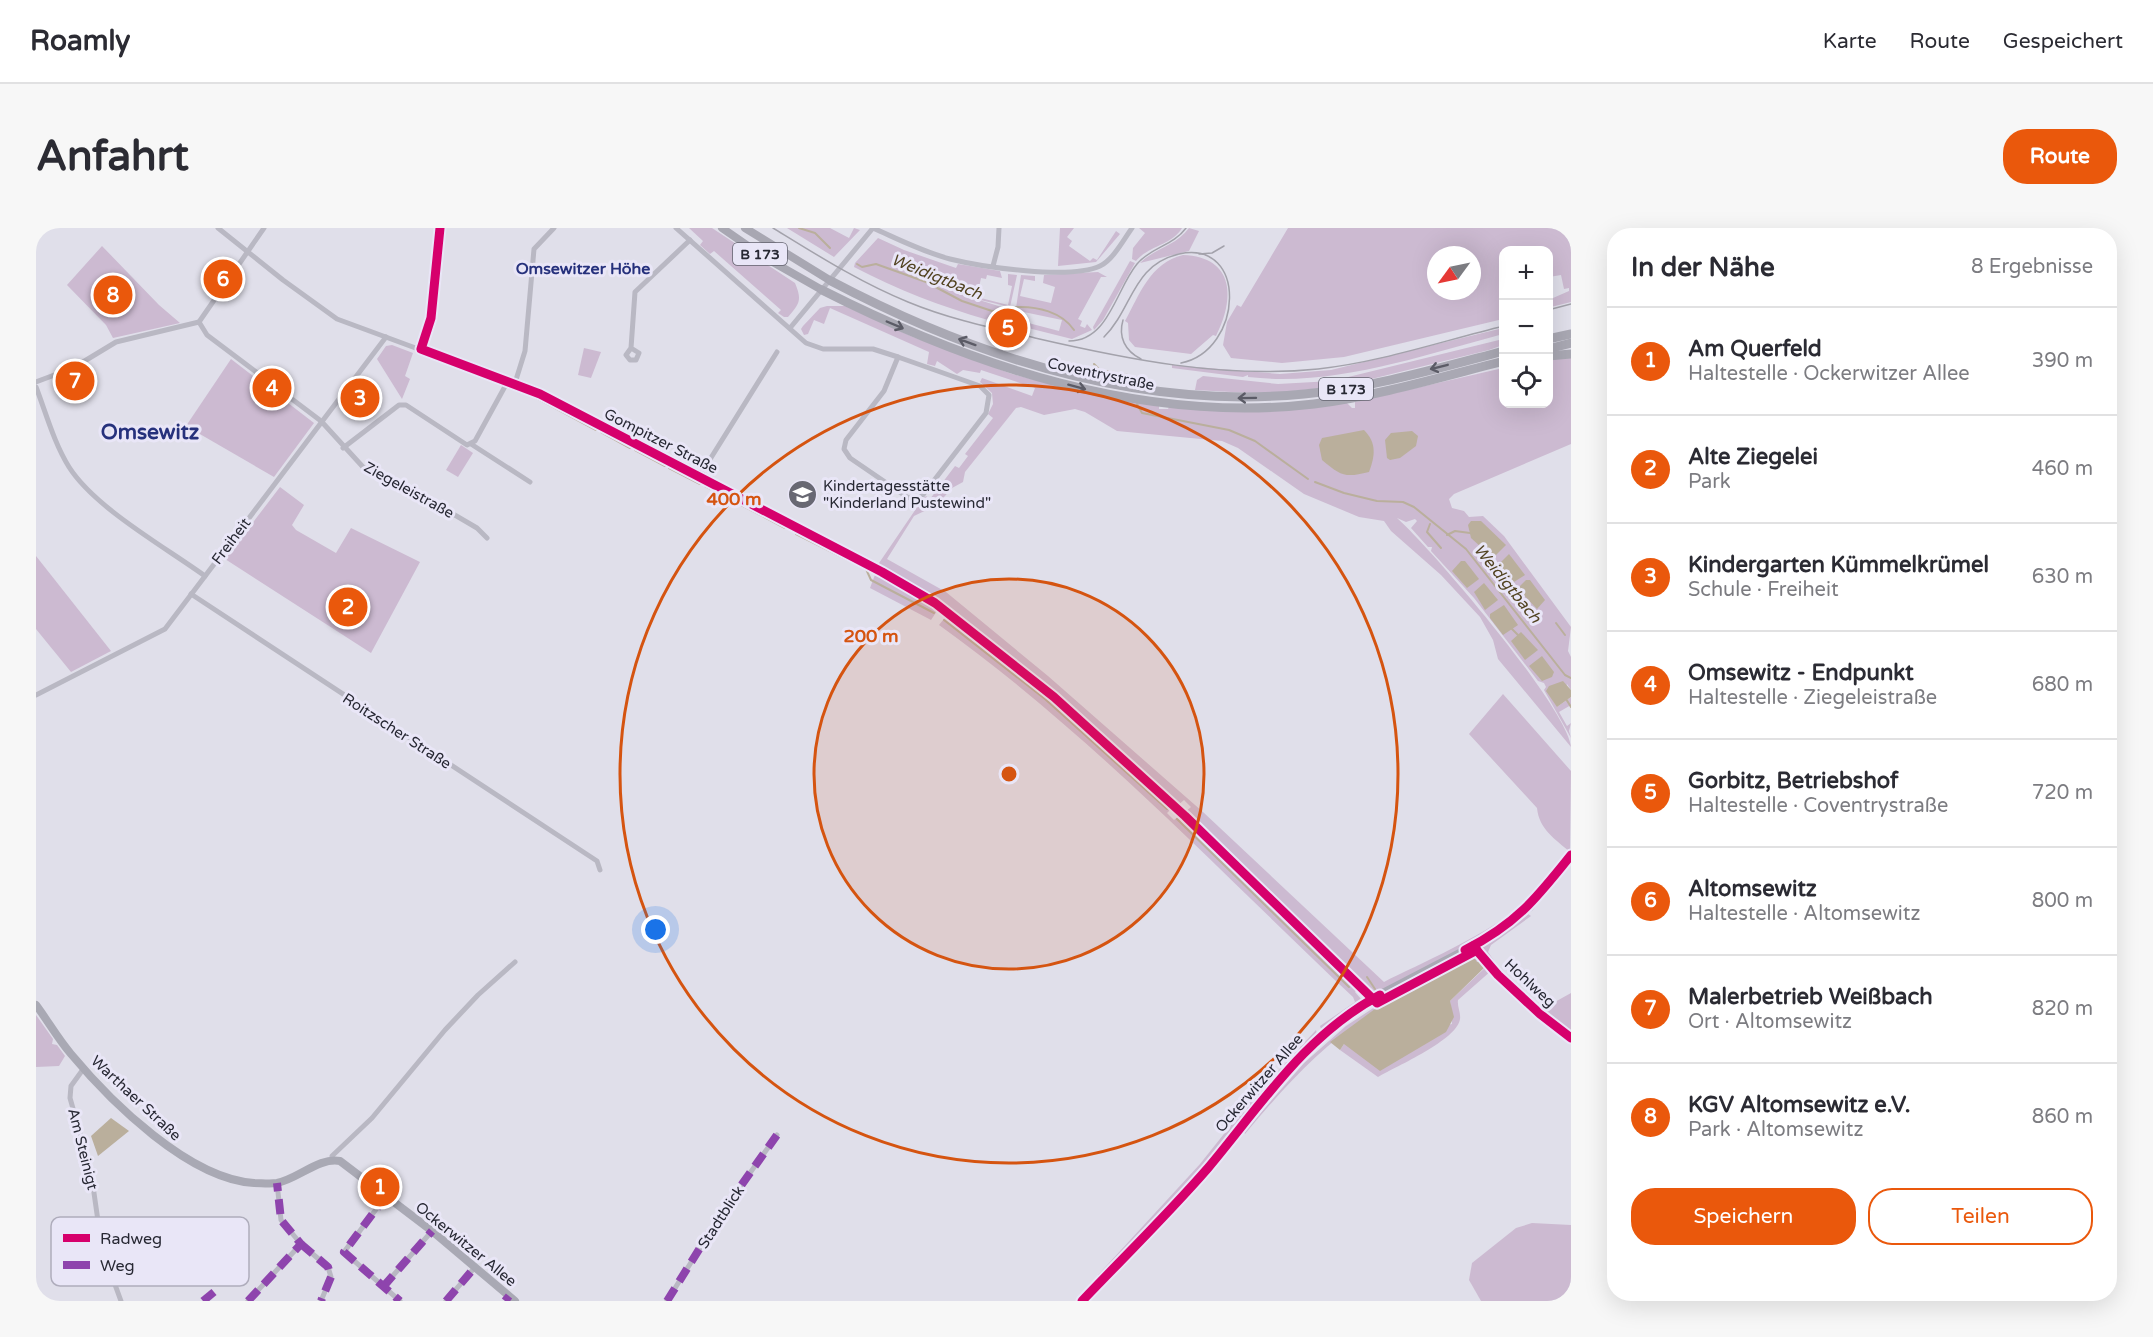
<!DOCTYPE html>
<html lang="de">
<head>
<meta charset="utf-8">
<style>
	:root { --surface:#fff; --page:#f7f7f7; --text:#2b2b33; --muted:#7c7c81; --line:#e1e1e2; --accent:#ea580c }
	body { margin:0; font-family:"Varela Round",sans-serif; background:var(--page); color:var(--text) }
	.controls { position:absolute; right:18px; top:18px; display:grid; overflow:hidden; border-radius:12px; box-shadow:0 6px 24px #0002 }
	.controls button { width:54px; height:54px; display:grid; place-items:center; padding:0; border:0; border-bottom:2px solid var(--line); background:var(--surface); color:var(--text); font:30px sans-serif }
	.compass { position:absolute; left:1391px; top:18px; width:54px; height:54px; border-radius:50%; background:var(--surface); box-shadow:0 6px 24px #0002; rotate:237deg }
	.you { position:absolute; left:620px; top:702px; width:21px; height:21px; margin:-15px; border:4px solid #fff; border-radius:50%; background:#1a73e8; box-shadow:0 0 0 9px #1a73e833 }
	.badge { display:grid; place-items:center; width:39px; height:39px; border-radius:50%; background:var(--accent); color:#fff; font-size:20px; font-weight:700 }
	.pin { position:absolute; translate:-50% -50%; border:3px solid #fff; box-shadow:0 2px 6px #0006 }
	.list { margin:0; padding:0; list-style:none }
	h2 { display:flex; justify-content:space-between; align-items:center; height:78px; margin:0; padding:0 24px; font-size:26px }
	h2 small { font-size:20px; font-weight:400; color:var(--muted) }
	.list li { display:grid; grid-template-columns:39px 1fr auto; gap:18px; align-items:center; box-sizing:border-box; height:108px; padding:0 24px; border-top:2px solid var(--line) }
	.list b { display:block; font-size:22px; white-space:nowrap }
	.list p { margin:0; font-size:20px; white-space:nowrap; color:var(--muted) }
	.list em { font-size:20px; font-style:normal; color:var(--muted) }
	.actions { display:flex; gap:12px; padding:18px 24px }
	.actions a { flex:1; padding:14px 0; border:2px solid var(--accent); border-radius:24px; text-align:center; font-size:21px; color:var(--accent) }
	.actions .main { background:var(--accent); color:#fff }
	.icon { flex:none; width:33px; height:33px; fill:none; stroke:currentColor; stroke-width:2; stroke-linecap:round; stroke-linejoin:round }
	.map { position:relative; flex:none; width:1535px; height:1073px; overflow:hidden; border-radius:24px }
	header { display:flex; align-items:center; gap:36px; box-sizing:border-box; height:84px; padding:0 30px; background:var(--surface); border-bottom:2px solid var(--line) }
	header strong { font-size:28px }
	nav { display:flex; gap:33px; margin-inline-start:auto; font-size:21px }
	.intro { display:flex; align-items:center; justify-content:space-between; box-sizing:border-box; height:144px; padding:0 36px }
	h1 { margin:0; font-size:42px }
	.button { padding:15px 27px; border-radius:24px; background:var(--accent); color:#fff; font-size:21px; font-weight:700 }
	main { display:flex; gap:36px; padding:0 36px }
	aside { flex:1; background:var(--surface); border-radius:24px; box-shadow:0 6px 24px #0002 }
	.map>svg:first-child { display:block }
	.green { fill:#ccbad1; fill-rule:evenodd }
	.water { fill:#baaf9c }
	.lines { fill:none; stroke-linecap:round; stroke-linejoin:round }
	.stream { stroke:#baaf9c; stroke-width:2 }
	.street { stroke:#b9b8c3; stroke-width:5 }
	.secondary { stroke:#a9a9b4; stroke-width:8 }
	.primary { stroke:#a8a7b2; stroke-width:8 }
	.highway { stroke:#a9a8b3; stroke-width:9 }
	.tram { stroke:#a3a2ab; stroke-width:1.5 }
	.quiet { stroke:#8e44ad; stroke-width:8; stroke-dasharray:15 8; stroke-linecap:butt }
	.cycleway-casing { stroke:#e9e6f7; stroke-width:13 }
	.cycleway { stroke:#d6006c; stroke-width:9 }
	.oneway { stroke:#5b5b66 }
	.ring { fill:none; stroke:#d55410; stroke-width:3 }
	.labels { text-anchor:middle; stroke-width:6; stroke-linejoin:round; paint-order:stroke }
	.shield { fill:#e9e6f7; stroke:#61616e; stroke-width:1.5 }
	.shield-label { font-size:14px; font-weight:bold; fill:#272833 }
	.street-label { font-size:15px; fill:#272833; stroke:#e9e6f7 }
	.poi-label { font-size:15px; fill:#272833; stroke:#e9e6f7; text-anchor:start }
	.neighbourhood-label { font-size:16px; font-weight:bold; fill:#26317c; stroke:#e9e6f7 }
	.water-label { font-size:16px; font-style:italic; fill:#514220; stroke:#e9e6f7 }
	.district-label { font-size:21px; font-weight:bold; fill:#26317c; stroke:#e9e6f7 }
	.key { fill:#e9e6f7; stroke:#afadbc; stroke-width:1.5 }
	.key-label { font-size:16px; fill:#272833 }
	.centre { fill:#d55410; stroke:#e9e6f7; stroke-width:3 }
	.ring-label { font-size:18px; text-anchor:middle; font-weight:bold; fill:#d55410; stroke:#e9e6f7; stroke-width:6; stroke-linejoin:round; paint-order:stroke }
</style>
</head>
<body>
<header>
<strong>Roamly</strong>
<nav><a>Karte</a><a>Route</a><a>Gespeichert</a></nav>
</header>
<div class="intro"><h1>Anfahrt</h1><a class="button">Route</a></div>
<main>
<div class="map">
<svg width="1535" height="1073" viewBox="0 0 1535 1073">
	<rect width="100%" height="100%" fill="#e0dfea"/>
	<g class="green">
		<path d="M653 0H676L759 55C766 72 764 75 752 89H748L742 85 745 82 678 23 674 26 664 17 667 13Z"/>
		<path d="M751 0H794L813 10 818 0 824 2 798 29Z"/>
		<path d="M1024 0H1038L1031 9 1036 13 1033 18 1054 33 1057 30 1061 32 1080 3 1084 6 1060 34 1022 38Z"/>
		<path d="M1103 0H1146C1136 17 1112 18 1100 33L1096 31 1097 20 1109 5Z"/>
		<path d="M1153 0 1163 3 1153 23 1104 35C1119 20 1140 18 1153 0Z"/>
		<path d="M1252 0H1535V74L1515 79 1517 70 1533 63V60L1528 61 1525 47 1513 49 1512 22H1468L1467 91 1308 129 1246 135 1195 130 1187 117 1191 94 1201 77 1205 79ZM1400 27H1436V63H1400Z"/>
		<path d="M842 10 868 22 920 40 922 36 964 43 966 50 951 47 950 51 945 50 941 69 972 77 976 58 972 57V46L981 47 974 79 940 71 972 81 966 93 953 89 952 92C904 78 862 62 818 39L819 35Z"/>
		<path d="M66 18 123 77 144 95 77 110 70 97 31 57Z"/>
		<path d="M1147 27C1199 29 1199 71 1180 108L1177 107 1155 126 1099 119 1093 112 1092 95 1089 93C1104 66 1114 35 1147 27Z"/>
		<path d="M1094 33 1099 35 1067 92 1058 102 1057 99Z"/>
		<path d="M1062 44 1071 49H1065L1042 91 1046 93 1044 98 1049 100 1051 96 1056 102 1036 111 980 97 981 92 1023 103 1026 92 983 83 980 80 985 47 999 48V53L988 51 984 68 1015 75 1019 59 1007 55 1008 47Z"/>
		<path d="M791 78H809L877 109 976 146 1038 162 1123 178V181H1132L1133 179C1193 185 1250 182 1310 174L1316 180H1319V174L1467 140 1468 176H1512L1513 131 1535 130V216L1418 266 1413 271 1416 280 1428 283 1433 289 1447 288 1468 308 1535 399 1532 423 1535 429V462L1531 456 1521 479 1535 469V477L1523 484 1531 498 1535 495 1533 503 1535 510 1508 462 1510 459 1508 455 1502 453 1438 370 1395 323 1396 319H1392L1375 300 1381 293 1379 291 1370 294 1361 290C1395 320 1531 479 1535 519L1462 431 1457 412 1444 389 1405 347 1355 303 1348 293 1323 289 1268 266 1202 220 1186 213 1081 203 1049 184 1039 181 1008 187 985 179 980 180 929 244 927 254 916 260 901 277 878 288 851 331 910 364 1012 448 1167 584 1348 754C1389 733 1491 691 1510 648L1512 651C1467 706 1402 733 1340 765L1335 764 1148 585 1155 579 1148 572 1141 578 1020 467 913 380 841 338 886 272 890 268 894 271 919 238 923 240 932 228 929 226 957 190 952 186 957 176 956 165 944 154 946 150 996 168 999 160 945 142 944 145 927 142 921 146 901 133 899 138 891 136 893 124 794 80 788 96 778 92 772 106 768 107 765 101 767 98 784 80Z"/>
		<path d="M1467 100V106C1384 128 1299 159 1212 149V147L1207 149 1136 140V137L1244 146 1295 142Z"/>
		<path d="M1467 111V117L1453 122 1311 157 1231 166 1159 162 1161 152 1167 148 1242 156 1296 153Z"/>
		<path d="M356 117 377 125 369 148 374 151 366 171 341 131 350 118Z"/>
		<path d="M548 120 565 124 555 150 542 147Z"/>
		<path d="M195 131 278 195 238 249 150 198Z"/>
		<path d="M425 217 437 225 422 249 410 242Z"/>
		<path d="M244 259 268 277 256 297 260 302 300 325 315 300 384 334 335 425 189 331Z"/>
		<path d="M0 328 75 423 35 444 0 401Z"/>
		<path d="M840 344 903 380 895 392 834 360Z"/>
		<path d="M911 387 1017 472 1136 580 1131 585 1138 592 1144 587 1308 745 1309 749 1311 747 1323 759 1319 764 1325 771 1329 768 1328 772 1285 801 1284 798 1319 774 1317 769C1183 643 1054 505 903 397Z"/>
		<path d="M1467 466 1535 543 1534 624C1519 611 1503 601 1501 580L1433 506Z"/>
		<path d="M1492 686 1495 688 1455 717 1452 724 1463 740 1503 778 1508 780 1535 765V806C1513 791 1450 743 1446 718Z"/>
		<path d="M1440 725 1444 729 1441 734C1423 741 1403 746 1386 755 1310 793 1262 842 1209 906L1208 904 1268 835 1310 798 1342 777Z"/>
		<path d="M1452 737 1456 742 1422 772C1421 779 1425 785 1424 791 1421 812 1361 838 1342 849L1304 822 1308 816 1416 796 1414 773Z"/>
		<path d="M0 787 17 811 16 816 21 817 29 828 23 838 0 839Z"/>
		<path d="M1280 802 1281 806 1214 880 1168 939 1066 1048 1062 1047 1164 936 1211 877Z"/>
		<path d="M1496 995 1535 997V1073H1445L1433 1052 1436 1035 1480 1000Z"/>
	</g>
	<g class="water">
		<path d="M1328 202C1341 215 1339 228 1333 244 1309 250 1305 248 1286 232L1283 217 1286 210Z"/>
		<path d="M1376 203 1382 208 1380 218 1364 230 1354 232 1351 230 1349 212 1355 205Z"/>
		<path d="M1435 293H1445L1470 317 1457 330 1435 310 1432 297Z"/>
		<path d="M1473 326 1489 347 1478 354 1464 338V335Z"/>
		<path d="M1425 333H1429L1443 351 1431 360 1416 343Z"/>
		<path d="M1490 352H1494L1509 372 1501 381 1483 362 1484 358Z"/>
		<path d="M1448 355 1462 372 1449 382 1438 364Z"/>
		<path d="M1468 377 1482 397 1467 407 1454 390V386Z"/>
		<path d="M1485 404 1502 422 1489 432 1475 413Z"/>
		<path d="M1506 428 1518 444 1516 449 1506 453 1493 438Z"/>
		<path d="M1527 453 1535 462V469L1521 479 1510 463 1513 458Z"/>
		<path d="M1437 728 1441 734 1446 732 1450 738 1414 773 1418 789 1410 804 1344 843 1308 816 1304 822 1294 814 1343 778Z"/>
		<path d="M75 890 93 903 62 928 55 908Z"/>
	</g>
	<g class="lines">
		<g class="stream">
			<path d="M763 0 779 5 794 20"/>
			<path d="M821 36 826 39 840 36 890 54 926 73 956 83 972 82"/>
			<path d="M980 79C1001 78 1026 84 1038 102"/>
			<path d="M1058 136 1064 142 1092 147 1096 154"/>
			<path d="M1093 148 1111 151"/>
			<path d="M495 167 560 202"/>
			<path d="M1101 176 1106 185 1193 202 1219 213 1272 251"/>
			<path d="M565 204 594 220"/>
			<path d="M599 222 629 238"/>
			<path d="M633 240 664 256"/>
			<path d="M1279 254 1308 265 1341 273 1367 274 1378 279 1430 321 1529 447 1535 450"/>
			<path d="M669 258 749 300"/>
			<path d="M1394 296 1391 304 1405 320"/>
			<path d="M760 306 830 341 835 352 898 385"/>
			<path d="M1411 307 1419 303 1434 305"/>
			<path d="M908 392 1009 471 1131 581"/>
			<path d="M1520 395 1529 407"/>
			<path d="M1475 400 1484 409"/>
			<path d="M1530 471 1535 479"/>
			<path d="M1141 591 1313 759"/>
			<path d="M1331 749 1339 761"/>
		</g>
		<g class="street">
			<path d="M182 0 247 52 301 91 504 166 846 344"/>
			<path d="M640 0 770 115 787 121H837L862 129"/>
			<path d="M837 0C862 11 887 24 914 31 946 39 1034 52 1064 38 1077 32 1088 11 1096 0"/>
			<path d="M957 38 962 19 963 0"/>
			<path d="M163 94 171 107 285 193 327 239 400 276 441 300 451 310"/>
			<path d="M754 100 837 0"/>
			<path d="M595 120 603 125 600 132H594L590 127 595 120 599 64 654 12"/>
			<path d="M385 121 395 90 404 0"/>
			<path d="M862 129 944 158 953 167 950 185 886 268 879 272 871 269 814 230 808 221 810 212 848 163Z"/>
			<path d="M0 154 37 140 80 114 163 94 228 0"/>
			<path d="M479 155 489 123 498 21 518 0"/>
			<path d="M0 159C10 185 18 215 33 239 59 280 129 319 169 348"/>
			<path d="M435 216 494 254"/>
			<path d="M307 220 363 177H370L431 217 439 213 472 153"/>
			<path d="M663 249 741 124"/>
			<path d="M155 366 561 633 564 642"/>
			<path d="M0 467 129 401 350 109"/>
			<path d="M1437 718 1462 747 1504 786 1535 810"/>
			<path d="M48 840 35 858 34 870 55 944 66 1021 85 1073"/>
			<path d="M296 931V928L336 890 409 802 442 767 479 734"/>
			<path d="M350 968 308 1024 364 1073"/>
			<path d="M265 1016 292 1039 295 1049 285 1073"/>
			<path d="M347 1059 396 1003"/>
			<path d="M212 1073 265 1016 245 992 241 955"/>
			<path d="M410 1073 439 1039"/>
			<path d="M631 1073 687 983 741 907"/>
		</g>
		<g class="secondary">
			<path d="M0 777C12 793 22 811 35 826 75 874 153 951 218 955 225 955 234 956 241 955 262 951 283 929 304 933L396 1003 479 1073"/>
			<path d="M1046 1073 1155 958 1246 848 1282 810 1337 770 1437 718 1480 690 1494 679 1535 627"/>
		</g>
		<g class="primary">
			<path d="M686 0 728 29 786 62"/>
			<path d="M709 0 795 53"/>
		</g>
		<g class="highway">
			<path d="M795 53C939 129 1103 182 1268 166 1335 160 1403 140 1468 123"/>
			<path d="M786 62C936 138 1107 196 1278 176 1342 168 1405 149 1468 133"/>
			<path d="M1512 111 1535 106"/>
			<path d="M1512 121 1535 115"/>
			<path d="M1512 128 1535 126"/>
		</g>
		<g class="tram">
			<path d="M737 0C781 27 825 55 872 74 913 91 956 100 999 110 1090 131 1188 151 1282 141 1345 134 1406 113 1468 98"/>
			<path d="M1163 26 1176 25 1188 18"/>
			<path d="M1512 82 1535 76"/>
			<path d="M1087 92C1082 109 1089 123 1105 131"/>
			<path d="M1068 109C1097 80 1096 37 1143 26 1213 11 1207 123 1145 135"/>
			<path d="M1033 113C1073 113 1080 61 1101 36 1115 19 1137 18 1150 0"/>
		</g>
		<g class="quiet">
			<path d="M350 968 308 1024 364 1073"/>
			<path d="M265 1016 292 1039 295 1049 285 1073"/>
			<path d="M347 1059 396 1003"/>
			<path d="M167 1073 178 1064"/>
			<path d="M212 1073 265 1016 245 992 241 955"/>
			<path d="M410 1073 439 1039"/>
			<path d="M469 1073 473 1068"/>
			<path d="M631 1073 687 983 741 907"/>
		</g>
		<defs>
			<g id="cycleway">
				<path d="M404 0 395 90 385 121 504 166 846 344 899 375 1018 469 1149 588 1341 775 1441 722"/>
				<path d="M1437 718 1462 747 1504 786 1535 810"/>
				<path d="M1429 722C1480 696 1500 671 1535 627"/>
				<path d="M1046 1073C1088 1029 1132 986 1172 940 1225 877 1269 807 1344 767"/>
			</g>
		</defs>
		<use href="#cycleway" class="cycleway-casing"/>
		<use href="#cycleway" class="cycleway"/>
	</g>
	<defs><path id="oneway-shaft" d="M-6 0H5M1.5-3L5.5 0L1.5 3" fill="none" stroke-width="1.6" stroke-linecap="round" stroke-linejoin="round" transform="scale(1.5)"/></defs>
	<g class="oneway">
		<use href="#oneway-shaft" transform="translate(859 97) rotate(23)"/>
		<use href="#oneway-shaft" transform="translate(931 114) rotate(-160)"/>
		<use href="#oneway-shaft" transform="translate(1403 139) rotate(166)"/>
		<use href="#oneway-shaft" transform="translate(1041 159) rotate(15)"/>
		<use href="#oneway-shaft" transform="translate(1211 170) rotate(179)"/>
	</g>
	<circle cx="973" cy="546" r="195" fill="#d55410" fill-opacity=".12"/>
	<g class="ring">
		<circle cx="973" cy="546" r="195"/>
		<circle cx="973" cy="546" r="389"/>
	</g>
	<defs>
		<symbol id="school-disc" viewBox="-11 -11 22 22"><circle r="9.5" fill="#686873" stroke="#e9e6f7"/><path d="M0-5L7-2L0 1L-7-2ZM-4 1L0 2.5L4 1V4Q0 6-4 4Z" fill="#fff"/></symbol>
	</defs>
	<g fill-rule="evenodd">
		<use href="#school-disc" x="750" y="250" width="33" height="33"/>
	</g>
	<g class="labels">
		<g class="shield">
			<rect x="697" y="15" width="54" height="22" rx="4.5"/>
			<rect x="1283" y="150" width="54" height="22" rx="4.5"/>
		</g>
		<g class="shield-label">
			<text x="724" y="31">B 173</text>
			<text x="1310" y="166">B 173</text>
		</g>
		<g class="street-label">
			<text transform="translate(1065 146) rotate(12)" y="5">Coventrystraße</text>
			<text transform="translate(625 213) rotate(27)" y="5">Gompitzer Straße</text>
			<text transform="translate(373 262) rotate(29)" y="5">Ziegeleistraße</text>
			<text transform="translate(195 313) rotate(-53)" y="5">Freiheit</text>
			<text transform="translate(361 503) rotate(33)" y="5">Roitzscher Straße</text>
			<text transform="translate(1494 755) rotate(43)" y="5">Hohlweg</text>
			<text transform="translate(1223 855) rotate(-49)" y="5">Ockerwitzer Allee</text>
			<text transform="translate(100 870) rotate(43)" y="5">Warthaer Straße</text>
			<text transform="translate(47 921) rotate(76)" y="5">Am Steinigt</text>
			<text transform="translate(685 989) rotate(-57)" y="5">Stadtblick</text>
			<text transform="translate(430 1016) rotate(39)" y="5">Ockerwitzer Allee</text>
		</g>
		<g class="poi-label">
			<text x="787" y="263">Kindertagesstätte<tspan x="787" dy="17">"Kinderland Pustewind"</tspan></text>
		</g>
		<g class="neighbourhood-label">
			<text x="547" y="46">Omsewitzer Höhe</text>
		</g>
		<g class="water-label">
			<text transform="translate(901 48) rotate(22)" y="6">Weidigtbach</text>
			<text transform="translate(1472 355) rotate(51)" y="6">Weidigtbach</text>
		</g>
		<g class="district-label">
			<text x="114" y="211">Omsewitz</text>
		</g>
	</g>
	<rect x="15" y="989" width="198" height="69" rx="9" class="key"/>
	<rect x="27" y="1006" width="27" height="8" fill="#d6006c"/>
	<rect x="27" y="1033" width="27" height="8" fill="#8e44ad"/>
	<g class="key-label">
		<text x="64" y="1016">Radweg</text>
		<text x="64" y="1043">Weg</text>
	</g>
	<circle cx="973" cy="546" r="9" class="centre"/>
	<g class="ring-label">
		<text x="698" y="277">400 m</text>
		<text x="835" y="414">200 m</text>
	</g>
</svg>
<div class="controls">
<button>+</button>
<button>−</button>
<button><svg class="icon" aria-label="locate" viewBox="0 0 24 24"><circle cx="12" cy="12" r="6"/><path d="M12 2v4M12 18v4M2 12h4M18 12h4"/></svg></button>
</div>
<svg class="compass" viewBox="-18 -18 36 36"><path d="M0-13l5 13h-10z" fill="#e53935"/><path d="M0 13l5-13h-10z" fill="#7c7c81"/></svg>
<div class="you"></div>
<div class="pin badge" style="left:344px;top:959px">1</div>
<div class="pin badge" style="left:312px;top:379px">2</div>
<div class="pin badge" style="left:324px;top:170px">3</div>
<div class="pin badge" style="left:236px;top:160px">4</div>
<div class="pin badge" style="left:972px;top:100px">5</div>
<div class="pin badge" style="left:187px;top:51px">6</div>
<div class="pin badge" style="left:39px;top:153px">7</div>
<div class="pin badge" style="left:77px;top:67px">8</div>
</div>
<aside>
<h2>In der Nähe<small>8 Ergebnisse</small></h2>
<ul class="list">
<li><span class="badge">1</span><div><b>Am Querfeld</b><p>Haltestelle · Ockerwitzer Allee</p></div><em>390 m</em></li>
<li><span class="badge">2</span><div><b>Alte Ziegelei</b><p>Park</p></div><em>460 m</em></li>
<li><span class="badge">3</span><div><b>Kindergarten Kümmelkrümel</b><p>Schule · Freiheit</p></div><em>630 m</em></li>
<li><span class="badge">4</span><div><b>Omsewitz - Endpunkt</b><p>Haltestelle · Ziegeleistraße</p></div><em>680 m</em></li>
<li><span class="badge">5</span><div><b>Gorbitz, Betriebshof</b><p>Haltestelle · Coventrystraße</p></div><em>720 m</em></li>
<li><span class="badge">6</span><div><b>Altomsewitz</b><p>Haltestelle · Altomsewitz</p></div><em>800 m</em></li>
<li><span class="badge">7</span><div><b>Malerbetrieb Weißbach</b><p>Ort · Altomsewitz</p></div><em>820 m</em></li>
<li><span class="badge">8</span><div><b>KGV Altomsewitz e.V.</b><p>Park · Altomsewitz</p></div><em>860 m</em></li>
</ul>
<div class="actions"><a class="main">Speichern</a><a>Teilen</a></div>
</aside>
</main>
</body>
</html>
